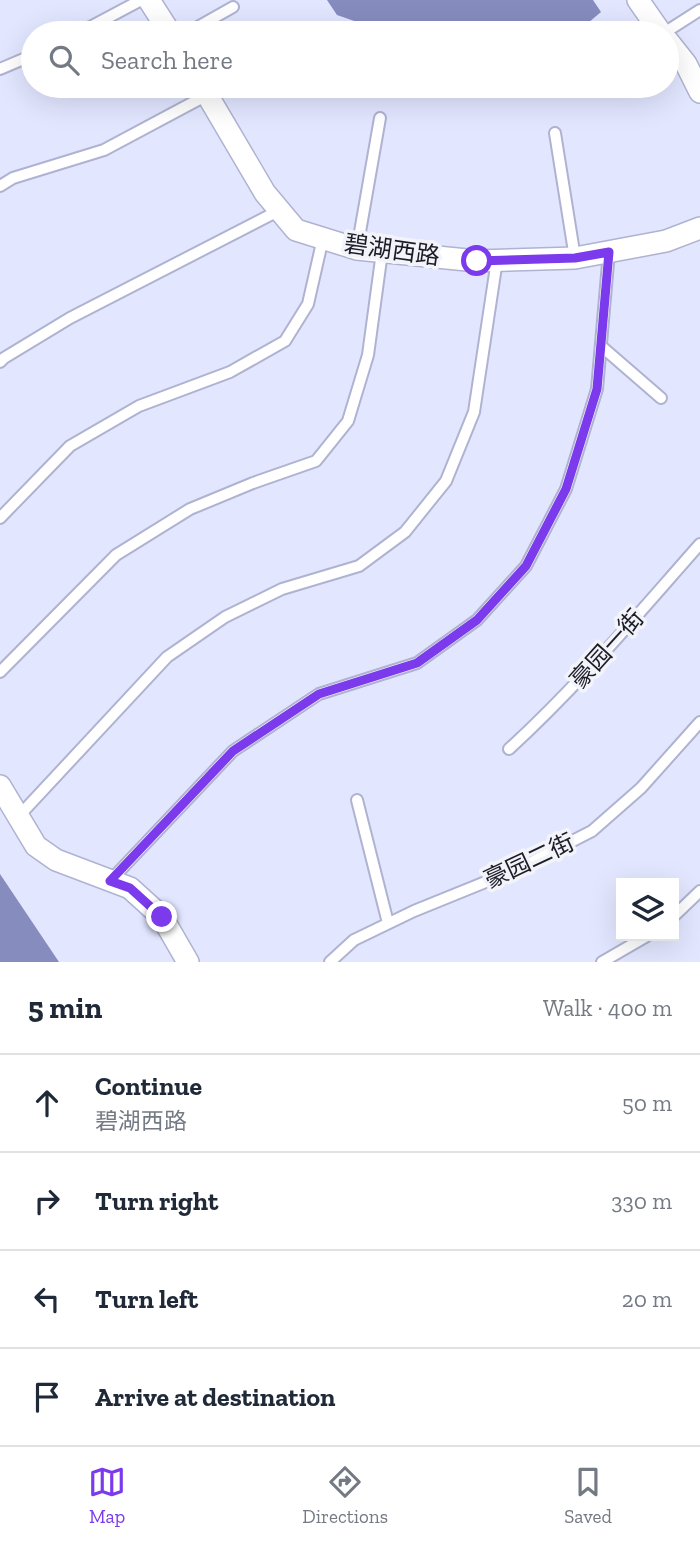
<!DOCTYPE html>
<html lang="en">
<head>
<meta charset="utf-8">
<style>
	:root { --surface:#fff; --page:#f6f6f7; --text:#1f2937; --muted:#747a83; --line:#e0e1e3; --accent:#7c3aed }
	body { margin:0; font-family:"Zilla Slab","Noto Sans SC",serif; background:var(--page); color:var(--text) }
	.controls { position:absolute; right:21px; bottom:21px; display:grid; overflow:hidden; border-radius:0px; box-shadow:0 7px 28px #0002 }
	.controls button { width:63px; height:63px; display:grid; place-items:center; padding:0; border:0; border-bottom:2px solid var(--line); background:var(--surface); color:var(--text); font:35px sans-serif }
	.stop { position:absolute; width:21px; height:21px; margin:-16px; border:5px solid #7c3aed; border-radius:50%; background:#fff }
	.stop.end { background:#7c3aed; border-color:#fff; box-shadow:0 2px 7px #0008 }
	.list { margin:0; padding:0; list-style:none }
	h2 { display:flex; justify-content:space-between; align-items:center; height:91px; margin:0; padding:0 28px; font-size:30px }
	h2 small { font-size:23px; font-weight:400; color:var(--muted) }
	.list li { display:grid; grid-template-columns:46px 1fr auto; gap:21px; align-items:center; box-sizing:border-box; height:98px; padding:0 28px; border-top:2px solid var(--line) }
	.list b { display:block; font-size:26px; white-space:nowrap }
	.list p { margin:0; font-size:23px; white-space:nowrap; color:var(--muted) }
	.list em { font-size:23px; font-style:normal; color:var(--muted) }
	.icon { flex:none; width:38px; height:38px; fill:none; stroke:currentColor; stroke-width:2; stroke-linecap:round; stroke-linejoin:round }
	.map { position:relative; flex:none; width:700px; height:962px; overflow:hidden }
	.search { position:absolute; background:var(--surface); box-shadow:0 7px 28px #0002; left:21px; right:21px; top:21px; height:77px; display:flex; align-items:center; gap:18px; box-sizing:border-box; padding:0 24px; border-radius:38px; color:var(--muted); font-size:26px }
	.sheet { height:483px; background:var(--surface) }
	nav { display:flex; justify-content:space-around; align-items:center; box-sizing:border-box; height:98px; border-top:2px solid var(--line); background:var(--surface); font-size:19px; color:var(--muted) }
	nav a { display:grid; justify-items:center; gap:4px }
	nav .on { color:var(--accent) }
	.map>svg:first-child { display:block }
	.water { fill:#868cbe }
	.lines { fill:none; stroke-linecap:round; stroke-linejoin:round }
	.lane-casing { stroke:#afb3d1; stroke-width:14 }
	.street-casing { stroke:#afb3d1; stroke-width:24 }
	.lane { stroke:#fff; stroke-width:10 }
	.street { stroke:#fff; stroke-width:21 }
	.route { stroke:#7c3aed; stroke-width:9 }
	.labels { text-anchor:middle; stroke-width:7; stroke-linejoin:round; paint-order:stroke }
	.street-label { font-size:24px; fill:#1b1c27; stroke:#f3f4fa }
</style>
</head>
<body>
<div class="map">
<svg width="700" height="962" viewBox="0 0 700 962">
	<rect width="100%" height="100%" fill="#e2e6ff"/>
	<g class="water">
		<path d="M327 0H593L601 12 576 33H389L337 15Z"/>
		<path d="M0 874 59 962H0Z"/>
	</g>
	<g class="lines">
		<defs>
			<g id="lane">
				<path d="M79 33 141 0"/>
				<path d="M187 33 233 7"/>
				<path d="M664 33 700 10"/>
				<path d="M0 69 33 55"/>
				<path d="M555 133 575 258"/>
				<path d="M0 186 13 178 104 150 207 95"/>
				<path d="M357 249 380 118"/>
				<path d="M601 346 661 398"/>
				<path d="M0 362 4 358 70 318 280 210"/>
				<path d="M0 518 70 446 139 406 230 372 285 341 308 304 323 238"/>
				<path d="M0 672 116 555 190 509 253 483 316 461 348 421 368 355 382 252"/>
				<path d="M509 749C578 686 638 614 700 544"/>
				<path d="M357 800 388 923"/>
				<path d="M18 817 167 657 225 617 282 589 359 566 405 532 446 481 474 412 497 260"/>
				<path d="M110 881 233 751 319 694 417 663 477 620 526 566 566 489 597 389 609 252"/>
				<path d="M674 916 700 891"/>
				<path d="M330 962 354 940 414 911 520 868 592 831 641 788 700 722"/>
				<path d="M602 962 647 936"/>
			</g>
			<g id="street">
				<path d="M149 0 170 33"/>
				<path d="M638 0 661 33"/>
				<path d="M667 40 686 64 700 92"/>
				<path d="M202 86 265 193 296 230 357 249 477 261 575 258 666 241 700 228"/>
				<path d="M0 786 36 846 56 860 130 888 162 917 188 962"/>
			</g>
		</defs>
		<use href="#lane" class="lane-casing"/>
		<use href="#street" class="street-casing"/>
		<use href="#lane" class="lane"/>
		<use href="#street" class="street"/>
	</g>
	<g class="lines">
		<path class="route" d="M162 917 130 888 110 881 233 751 319 694 417 663 477 620 526 566 566 489 597 389 609 252 575 258 477 261"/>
	</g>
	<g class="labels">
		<g class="street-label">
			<text transform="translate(392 250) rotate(8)" y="8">碧湖西路</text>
			<text transform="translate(607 649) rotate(-48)" y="8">豪园一街</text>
			<text transform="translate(529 861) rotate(-25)" y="8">豪园二街</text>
		</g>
	</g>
</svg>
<div class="controls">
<button><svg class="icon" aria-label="layers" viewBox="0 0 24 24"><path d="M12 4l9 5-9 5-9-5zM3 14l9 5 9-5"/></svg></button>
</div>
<div class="stop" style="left:477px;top:261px"></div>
<div class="stop end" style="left:162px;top:917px"></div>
<div class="search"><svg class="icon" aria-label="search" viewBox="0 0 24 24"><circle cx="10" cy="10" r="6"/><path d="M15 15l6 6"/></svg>Search here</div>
</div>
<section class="sheet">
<h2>5 min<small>Walk · 400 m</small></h2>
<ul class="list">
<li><svg class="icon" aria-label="ahead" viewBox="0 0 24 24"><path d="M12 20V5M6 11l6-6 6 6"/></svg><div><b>Continue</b><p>碧湖西路</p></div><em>50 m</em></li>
<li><svg class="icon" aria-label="right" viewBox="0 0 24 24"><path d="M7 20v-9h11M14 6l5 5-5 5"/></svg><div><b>Turn right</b></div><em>330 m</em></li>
<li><svg class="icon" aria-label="left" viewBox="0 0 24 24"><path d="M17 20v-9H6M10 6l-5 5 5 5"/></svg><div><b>Turn left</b></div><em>20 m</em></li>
<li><svg class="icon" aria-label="arrive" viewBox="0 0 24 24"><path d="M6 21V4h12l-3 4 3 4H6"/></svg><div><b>Arrive at destination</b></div></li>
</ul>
</section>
<nav>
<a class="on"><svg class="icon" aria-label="map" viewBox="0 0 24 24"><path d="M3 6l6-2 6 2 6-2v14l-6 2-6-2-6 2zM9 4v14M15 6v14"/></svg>Map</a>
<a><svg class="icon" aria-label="directions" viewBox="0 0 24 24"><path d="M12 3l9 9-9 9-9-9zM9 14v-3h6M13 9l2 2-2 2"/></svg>Directions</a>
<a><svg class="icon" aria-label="saved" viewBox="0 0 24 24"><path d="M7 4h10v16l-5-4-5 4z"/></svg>Saved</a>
</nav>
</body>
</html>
